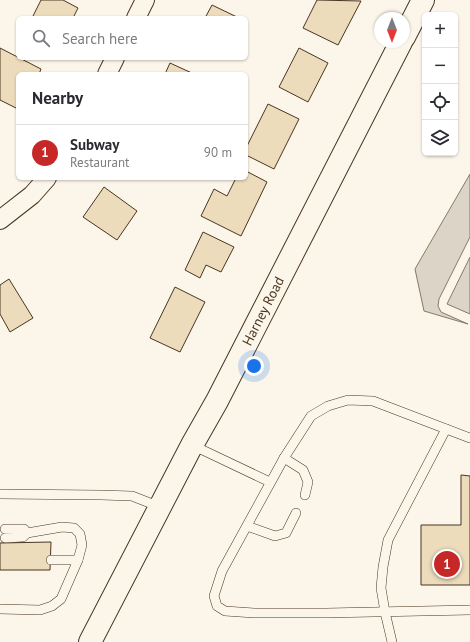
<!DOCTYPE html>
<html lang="en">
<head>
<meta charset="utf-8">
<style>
	:root { --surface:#fff; --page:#f2f2f3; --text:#2b2b33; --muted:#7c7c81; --line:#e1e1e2; --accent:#c62828 }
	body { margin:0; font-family:"PT Sans",sans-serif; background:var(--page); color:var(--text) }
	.controls { position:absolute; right:12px; top:12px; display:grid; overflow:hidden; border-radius:6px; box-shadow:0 1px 3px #0004 }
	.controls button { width:36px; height:36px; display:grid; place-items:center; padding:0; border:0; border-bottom:1px solid var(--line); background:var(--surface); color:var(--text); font:20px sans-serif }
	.compass { position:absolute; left:374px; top:12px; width:36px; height:36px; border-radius:50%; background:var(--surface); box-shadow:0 1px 3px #0004; rotate:180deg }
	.you { position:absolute; left:254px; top:366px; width:14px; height:14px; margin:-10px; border:3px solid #fff; border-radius:50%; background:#1a73e8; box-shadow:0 0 0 6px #1a73e833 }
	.badge { display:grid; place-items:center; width:26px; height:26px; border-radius:50%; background:var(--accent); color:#fff; font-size:13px; font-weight:700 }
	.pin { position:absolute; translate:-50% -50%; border:2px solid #fff; box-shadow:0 1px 4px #0006 }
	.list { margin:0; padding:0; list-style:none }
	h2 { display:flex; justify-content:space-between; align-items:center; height:52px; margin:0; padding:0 16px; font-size:17px }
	h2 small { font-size:13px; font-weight:400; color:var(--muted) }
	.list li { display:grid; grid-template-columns:26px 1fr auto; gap:12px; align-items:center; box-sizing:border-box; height:56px; padding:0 16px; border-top:1px solid var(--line) }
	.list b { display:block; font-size:15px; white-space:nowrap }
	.list p { margin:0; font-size:13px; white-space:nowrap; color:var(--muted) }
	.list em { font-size:13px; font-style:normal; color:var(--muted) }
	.icon { flex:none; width:22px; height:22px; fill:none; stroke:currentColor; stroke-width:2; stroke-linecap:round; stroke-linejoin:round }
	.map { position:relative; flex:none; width:470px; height:642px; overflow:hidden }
	.search { position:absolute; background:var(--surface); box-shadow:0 1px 3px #0004; left:16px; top:16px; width:232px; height:44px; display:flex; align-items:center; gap:10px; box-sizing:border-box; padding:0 14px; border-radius:6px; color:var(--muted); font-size:15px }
	.panel { position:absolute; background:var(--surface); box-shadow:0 1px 3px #0004; left:16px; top:72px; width:232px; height:108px; border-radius:6px }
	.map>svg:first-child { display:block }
	.water { fill:#dcd4c6; stroke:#887966 }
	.building { fill:#ecdcbc; stroke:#4a3520 }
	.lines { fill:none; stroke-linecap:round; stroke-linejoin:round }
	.lane-casing { stroke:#4a3520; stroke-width:10 }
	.street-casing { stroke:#4a3520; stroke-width:20 }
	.secondary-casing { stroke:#4a3520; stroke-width:24 }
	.lane { stroke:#fbf6e9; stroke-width:9 }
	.street { stroke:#fbf6e9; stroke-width:18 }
	.secondary { stroke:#fbf6e9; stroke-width:22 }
	.labels { text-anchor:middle; stroke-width:3; stroke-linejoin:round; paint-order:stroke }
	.street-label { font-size:14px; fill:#4a3520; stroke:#fbf6e9 }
</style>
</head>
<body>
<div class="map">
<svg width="470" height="642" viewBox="0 0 470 642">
	<rect width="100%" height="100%" fill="#fbf6e9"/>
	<g class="water">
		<path d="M470 174V237L439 299 438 306 441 312 468 324 424 311 415 269Z"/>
		<path d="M470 257V314L447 304Z"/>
	</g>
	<g class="building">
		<path d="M41 0H63L78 8 73 18H32Z"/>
		<path d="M317 0 361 1 338 45 303 28Z"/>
		<path d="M212 5 239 18H205Z"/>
		<path d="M0 48 41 69 39 74H18V109L0 100Z"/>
		<path d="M299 48 328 63 308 102 279 87Z"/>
		<path d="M170 63 194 74H165Z"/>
		<path d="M268 104 299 119 274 169 246 155V148Z"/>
		<path d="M246 171 267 182 241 236 201 216 214 189 227 196 236 178H246Z"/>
		<path d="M104 187 137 211 117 240 83 217Z"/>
		<path d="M203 232 234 247 221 272 206 265 200 278 185 270Z"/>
		<path d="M9 279 33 318 10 332 0 314V285Z"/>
		<path d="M175 287 205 302 180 352 150 338Z"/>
		<path d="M461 475 470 476V585H421V525H461Z"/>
		<path d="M51 542 50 570H0V543Z"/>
	</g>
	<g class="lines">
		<defs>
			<g id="lane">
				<path d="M470 438 373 401 348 400 328 406 311 416 284 458 222 571 214 596 217 606 225 611 254 613H326L470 610"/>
				<path d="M192 445 270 482"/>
				<path d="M284 458 303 470 308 482 305 495"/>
				<path d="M0 494 101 495 132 496 160 507"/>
				<path d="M247 526 275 536 286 533 296 513"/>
				<path d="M5 538 23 537 27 533"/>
				<path d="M51 560H78"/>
				<path d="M0 609 40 610 52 606 61 599 78 560 82 545 80 534 74 528 62 527 27 533 24 529H5"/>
				<path d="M392 642 385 612 381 588 383 567 388 540 446 429"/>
			</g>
			<g id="street">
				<path d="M136 18 145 0"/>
				<path d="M107 74 115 58"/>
				<path d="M0 220 32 195 47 178"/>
			</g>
			<g id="secondary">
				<path d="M404 37 423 0"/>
				<path d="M90 642 192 445 217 401 401 42"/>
			</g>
		</defs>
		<use href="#lane" class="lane-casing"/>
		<use href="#street" class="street-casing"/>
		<use href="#secondary" class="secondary-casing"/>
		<use href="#lane" class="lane"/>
		<use href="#street" class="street"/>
		<use href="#secondary" class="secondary"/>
	</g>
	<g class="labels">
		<g class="street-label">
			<text transform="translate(263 311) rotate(-63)" y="5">Harney Road</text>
		</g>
	</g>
</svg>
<div class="controls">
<button>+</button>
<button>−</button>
<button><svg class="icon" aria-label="locate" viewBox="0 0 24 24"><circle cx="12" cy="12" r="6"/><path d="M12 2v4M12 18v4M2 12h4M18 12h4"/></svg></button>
<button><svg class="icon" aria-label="layers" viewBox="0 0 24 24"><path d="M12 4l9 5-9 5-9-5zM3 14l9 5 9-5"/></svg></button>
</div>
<svg class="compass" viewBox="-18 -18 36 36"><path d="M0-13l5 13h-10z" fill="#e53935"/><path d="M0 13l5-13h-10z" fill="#7c7c81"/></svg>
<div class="you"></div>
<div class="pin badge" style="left:447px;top:564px">1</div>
<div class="search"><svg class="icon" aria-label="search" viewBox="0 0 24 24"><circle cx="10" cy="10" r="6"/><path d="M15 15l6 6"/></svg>Search here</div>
<section class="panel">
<h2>Nearby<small></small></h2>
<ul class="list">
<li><span class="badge">1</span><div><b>Subway</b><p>Restaurant</p></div><em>90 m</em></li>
</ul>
</section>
</div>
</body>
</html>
